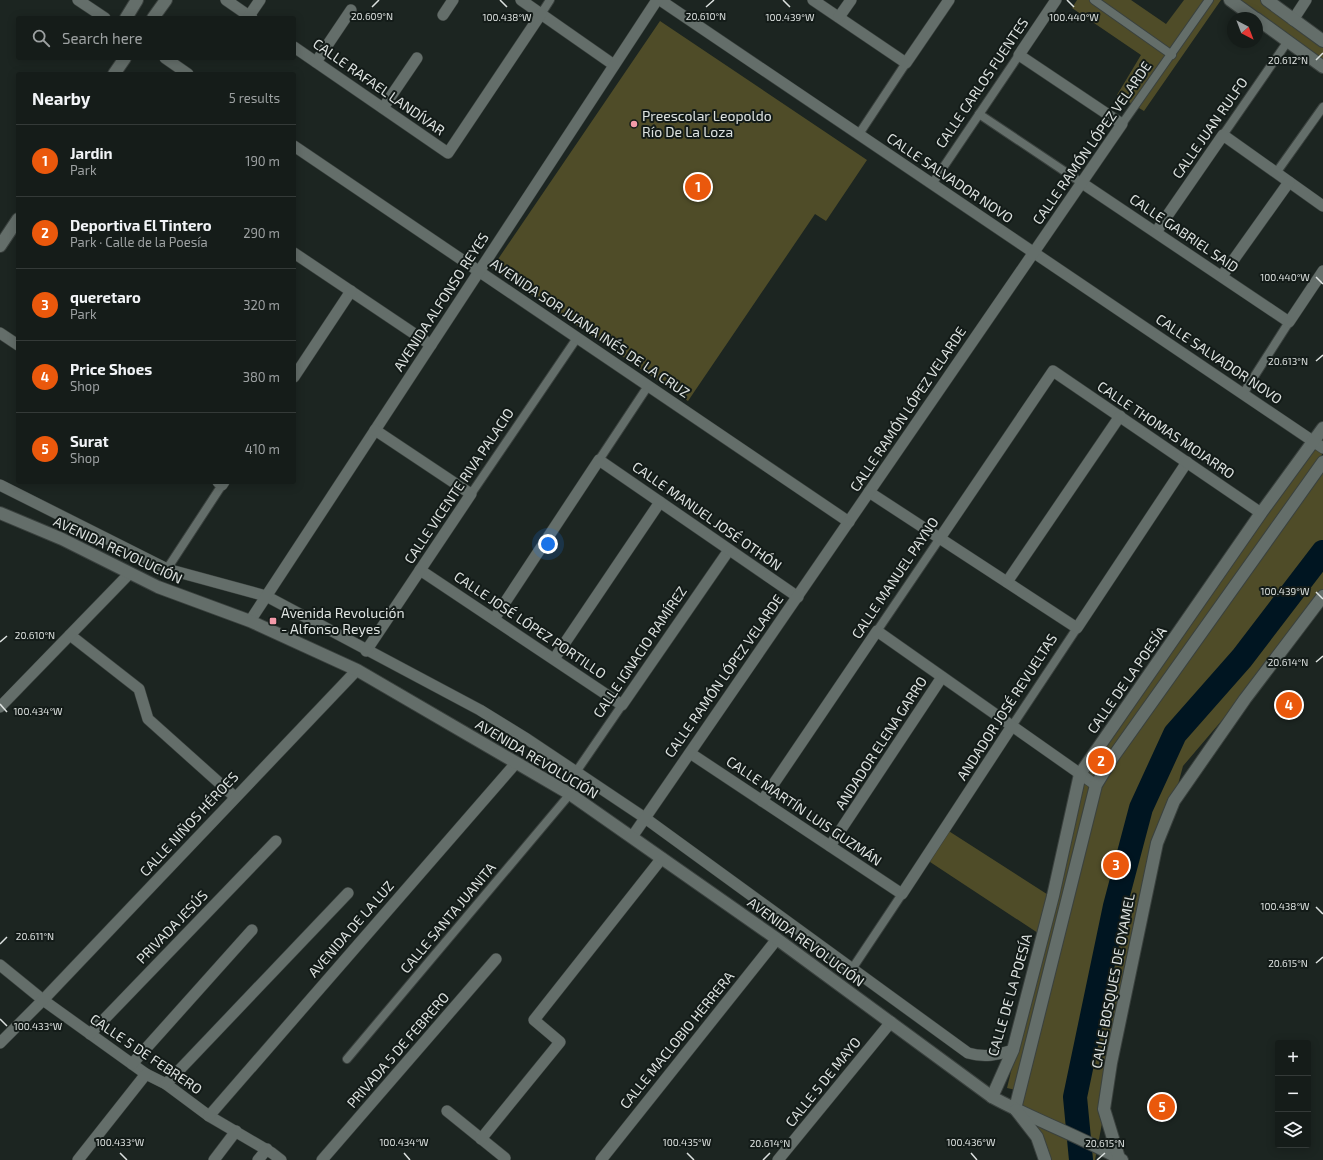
<!DOCTYPE html>
<html lang="en">
<head>
<meta charset="utf-8">
<style>
	:root { --surface:#151c19; --page:#222926; --text:#f1f3f6; --muted:#9da1a2; --line:#343a38; --accent:#ea580c }
	body { margin:0; font-family:"Exo 2",sans-serif; background:var(--page); color:var(--text) }
	.controls { position:absolute; right:12px; bottom:12px; display:grid; overflow:hidden; border-radius:4px; box-shadow:0 2px 10px #0003 }
	.controls button { width:36px; height:36px; display:grid; place-items:center; padding:0; border:0; border-bottom:1px solid var(--line); background:var(--surface); color:var(--text); font:20px sans-serif }
	.compass { position:absolute; left:1227px; top:12px; width:36px; height:36px; border-radius:50%; background:var(--surface); box-shadow:0 2px 10px #0003; rotate:138deg }
	.you { position:absolute; left:548px; top:544px; width:14px; height:14px; margin:-10px; border:3px solid #fff; border-radius:50%; background:#1a73e8; box-shadow:0 0 0 6px #1a73e833 }
	.badge { display:grid; place-items:center; width:26px; height:26px; border-radius:50%; background:var(--accent); color:#fff; font-size:13px; font-weight:700 }
	.pin { position:absolute; translate:-50% -50%; border:2px solid #fff; box-shadow:0 1px 4px #0006 }
	.list { margin:0; padding:0; list-style:none }
	h2 { display:flex; justify-content:space-between; align-items:center; height:52px; margin:0; padding:0 16px; font-size:17px }
	h2 small { font-size:13px; font-weight:400; color:var(--muted) }
	.list li { display:grid; grid-template-columns:26px 1fr auto; gap:12px; align-items:center; box-sizing:border-box; height:72px; padding:0 16px; border-top:1px solid var(--line) }
	.list b { display:block; font-size:15px; white-space:nowrap }
	.list p { margin:0; font-size:13px; white-space:nowrap; color:var(--muted) }
	.list em { font-size:13px; font-style:normal; color:var(--muted) }
	.icon { flex:none; width:22px; height:22px; fill:none; stroke:currentColor; stroke-width:2; stroke-linecap:round; stroke-linejoin:round }
	.map { position:relative; flex:none; width:1323px; height:1160px; overflow:hidden }
	.search { position:absolute; background:var(--surface); box-shadow:0 2px 10px #0003; left:16px; top:16px; width:280px; height:44px; display:flex; align-items:center; gap:10px; box-sizing:border-box; padding:0 14px; border-radius:4px; color:var(--muted); font-size:15px }
	.panel { position:absolute; background:var(--surface); box-shadow:0 2px 10px #0003; left:16px; top:72px; width:280px; height:412px; border-radius:4px }
	.map>svg:first-child { display:block }
	.green { fill:#4f4c28 }
	.lines { fill:none; stroke-linecap:round; stroke-linejoin:round }
	.river { stroke:#001521; stroke-width:24 }
	.pedestrian-casing { stroke:#3a413e; stroke-width:10 }
	.minor-casing { stroke:#3a413e; stroke-width:12 }
	.tertiary-casing { stroke:#3a413e; stroke-width:14 }
	.secondary-casing { stroke:#3a413e; stroke-width:14 }
	.pedestrian { stroke:#646e6a; stroke-width:8 }
	.minor { stroke:#646e6a; stroke-width:11 }
	.tertiary { stroke:#646e6a; stroke-width:12 }
	.secondary { stroke:#646e6a; stroke-width:12 }
	.ticks { fill:none; stroke:#dde2e0; stroke-width:1.5 }
	.poi-dot { fill:#f39aa9; stroke:#131b18; stroke-width:1.5 }
	.labels { text-anchor:middle; stroke-width:4; stroke-linejoin:round; paint-order:stroke }
	.street-label { font-size:14px; fill:#dde2e0; stroke:#131b18 }
	.poi-label { font-size:14px; fill:#dde2e0; stroke:#131b18; text-anchor:start }
	.ticks-label { font-size:10px; text-anchor:middle; fill:#dde2e0; stroke:#131b18; stroke-width:4; stroke-linejoin:round; paint-order:stroke }
</style>
</head>
<body>
<div class="map">
<svg width="1323" height="1160" viewBox="0 0 1323 1160">
	<rect width="100%" height="100%" fill="#1c2521"/>
	<g class="green">
		<path d="M1077 0H1131L1166 24 1184 0H1221L1144 111 1117 95 1141 55 1072 8Z"/>
		<path d="M1230 0H1271L1323 36V63Z"/>
		<path d="M660 21 867 160 826 221 815 214 688 401 492 268Z"/>
		<path d="M1323 436V453L1105 765 1016 1090 1007 1088 1044 937 924 858 944 828 1053 898 1085 778 1097 757Z"/>
		<path d="M1323 462V592L1281 651 1183 766 1140 925 1095 1160H1042L1015 1109 1091 806 1134 728Z"/>
	</g>
	<g class="lines">
		<path class="river" d="M1081 1160 1075 1097 1115 906 1141 808 1175 734 1242 658 1323 552"/>
		<defs>
			<g id="pedestrian">
				<path d="M1094 0 1172 55"/>
				<path d="M541 14 550 0"/>
				<path d="M979 114 1082 183"/>
				<path d="M1122 124 1209 0"/>
				<path d="M859 134 906 63"/>
				<path d="M1223 135 1288 41"/>
				<path d="M1276 173 1323 107"/>
				<path d="M932 184 1019 55"/>
				<path d="M1243 394 1289 322"/>
				<path d="M599 460 648 386"/>
				<path d="M471 494 577 338"/>
				<path d="M167 569 222 485"/>
				<path d="M877 631 940 538"/>
				<path d="M1012 726 1077 628"/>
				<path d="M576 772 622 705"/>
				<path d="M852 969 902 894"/>
				<path d="M347 1059 570 794"/>
			</g>
			<g id="minor">
				<path d="M78 0 105 18"/>
				<path d="M226 0 252 18"/>
				<path d="M521 0 614 65"/>
				<path d="M660 0 1323 448"/>
				<path d="M813 0 906 63 949 0"/>
				<path d="M443 15 453 0"/>
				<path d="M249 16 260 0"/>
				<path d="M839 17 851 0"/>
				<path d="M1293 20 1306 0"/>
				<path d="M294 47 448 153 541 14"/>
				<path d="M165 58 188 74"/>
				<path d="M316 62 351 10"/>
				<path d="M383 108 417 58"/>
				<path d="M294 146 849 522"/>
				<path d="M1082 183 1289 322 1323 271"/>
				<path d="M1156 232 1223 135 1323 206"/>
				<path d="M294 253 431 345"/>
				<path d="M1222 276 1289 182"/>
				<path d="M0 333 18 345"/>
				<path d="M294 377 351 291"/>
				<path d="M218 482 222 485 224 482"/>
				<path d="M0 485 167 569 266 596 480 710 527 739 645 818 968 1053C985 1058 996 1055 1013 1050"/>
				<path d="M869 492 1077 628 1187 462"/>
				<path d="M940 538 1053 371 1261 513"/>
				<path d="M420 570 622 705 729 550"/>
				<path d="M1007 582 1120 416"/>
				<path d="M494 619 599 460 798 597"/>
				<path d="M250 621 657 0"/>
				<path d="M70 635 139 689 148 719 235 797"/>
				<path d="M366 651 471 494 375 430"/>
				<path d="M554 659 660 502"/>
				<path d="M0 707 130 573"/>
				<path d="M690 753 902 894 1012 726"/>
				<path d="M762 801 877 631 1096 785"/>
				<path d="M632 837 1122 124 1019 55 1056 0"/>
				<path d="M830 846 942 677"/>
				<path d="M0 965 43 1000 146 1074 166 1084 209 1116 272 1153 281 1160"/>
				<path d="M90 1034 276 841"/>
				<path d="M0 1043 43 1000 357 670"/>
				<path d="M132 1064 252 930"/>
				<path d="M166 1084 348 893"/>
				<path d="M447 1111 505 1158"/>
				<path d="M209 1116 516 763"/>
				<path d="M481 1139 560 1042 534 1020 662 858"/>
				<path d="M78 1160 146 1074"/>
				<path d="M214 1160 236 1131"/>
				<path d="M258 1160 267 1149"/>
				<path d="M322 1160 496 959"/>
				<path d="M601 1160 777 939"/>
				<path d="M778 1160 891 1022"/>
			</g>
			<g id="tertiary">
				<path d="M1230 0 1255 18"/>
				<path d="M1267 0 1323 41"/>
				<path d="M126 18 137 0"/>
				<path d="M153 18 166 0"/>
				<path d="M1257 19 1323 67"/>
				<path d="M114 74 125 58"/>
				<path d="M0 246 18 219"/>
				<path d="M992 1097 1013 1050 1053 896 1080 774 1261 513 1323 428"/>
				<path d="M1015 1109 1096 785 1113 757 1323 462"/>
			</g>
			<g id="secondary">
				<path d="M0 513 62 539 158 587 250 621 357 670 570 794 777 939 992 1097C1034 1120 1080 1136 1122 1160"/>
				<path d="M1016 1110 1037 1137 1045 1160"/>
				<path d="M1119 1158 1104 1109 1111 1063 1157 843 1174 801 1245 699 1323 596"/>
			</g>
		</defs>
		<use href="#pedestrian" class="pedestrian-casing"/>
		<use href="#minor" class="minor-casing"/>
		<use href="#tertiary" class="tertiary-casing"/>
		<use href="#secondary" class="secondary-casing"/>
		<use href="#pedestrian" class="pedestrian"/>
		<use href="#minor" class="minor"/>
		<use href="#tertiary" class="tertiary"/>
		<use href="#secondary" class="secondary"/>
	</g>
	<path class="ticks" d="M500 0 507 7M783 0 790 7M1067 0 1074 7M372 7 379 0M706 7 714 0M1316 60 1323 53M1316 277 1323 284M1316 361 1323 355M1316 592 1323 599M0 642 7 636M1316 662 1323 656M0 704 7 712M1316 907 1323 914M0 944 7 937M1316 963 1323 957M0 1019 7 1026M120 1153 127 1160M404 1153 410 1160M687 1153 694 1160M971 1153 977 1160M763 1160 770 1153M1097 1160 1105 1153"/>
	<g class="poi-dot">
		<circle cx="634" cy="124" r="4"/>
		<rect x="269" y="617" width="8" height="8" rx="2"/>
	</g>
	<g class="labels">
		<g class="street-label">
			<text transform="translate(982 83) rotate(-56)" y="5">CALLE CARLOS FUENTES</text>
			<text transform="translate(379 87) rotate(35)" y="5">CALLE RAFAEL LANDÍVAR</text>
			<text transform="translate(1210 128) rotate(-55)" y="5">CALLE JUAN RULFO</text>
			<text transform="translate(1092 143) rotate(-55)" y="5">CALLE RAMÓN LÓPEZ VELARDE</text>
			<text transform="translate(950 178) rotate(34)" y="5">CALLE SALVADOR NOVO</text>
			<text transform="translate(1184 233) rotate(34)" y="5">CALLE GABRIEL SAID</text>
			<text transform="translate(441 302) rotate(-57)" y="5">AVENIDA ALFONSO REYES</text>
			<text transform="translate(590 328) rotate(34)" y="5">AVENIDA SOR JUANA INÉS DE LA CRUZ</text>
			<text transform="translate(1219 359) rotate(34)" y="5">CALLE SALVADOR NOVO</text>
			<text transform="translate(908 409) rotate(-56)" y="5">CALLE RAMÓN LÓPEZ VELARDE</text>
			<text transform="translate(1166 430) rotate(34)" y="5">CALLE THOMAS MOJARRO</text>
			<text transform="translate(459 486) rotate(-56)" y="5">CALLE VICENTE RIVA PALACIO</text>
			<text transform="translate(707 516) rotate(35)" y="5">CALLE MANUEL JOSÉ OTHÓN</text>
			<text transform="translate(118 550) rotate(25)" y="5">AVENIDA REVOLUCIÓN</text>
			<text transform="translate(895 578) rotate(-56)" y="5">CALLE MANUEL PAYNO</text>
			<text transform="translate(530 625) rotate(34)" y="5">CALLE JOSÉ LÓPEZ PORTILLO</text>
			<text transform="translate(640 652) rotate(-56)" y="5">CALLE IGNACIO RAMÍREZ</text>
			<text transform="translate(724 676) rotate(-55)" y="5">CALLE RAMÓN LÓPEZ VELARDE</text>
			<text transform="translate(1127 680) rotate(-55)" y="5">CALLE DE LA POESÍA</text>
			<text transform="translate(1007 707) rotate(-57)" y="5">ANDADOR JOSÉ REVUELTAS</text>
			<text transform="translate(881 743) rotate(-57)" y="5">ANDADOR ELENA GARRO</text>
			<text transform="translate(537 759) rotate(31)" y="5">AVENIDA REVOLUCIÓN</text>
			<text transform="translate(804 811) rotate(34)" y="5">CALLE MARTÍN LUIS GUZMÁN</text>
			<text transform="translate(189 824) rotate(-47)" y="5">CALLE NIÑOS HÉROES</text>
			<text transform="translate(448 918) rotate(-50)" y="5">CALLE SANTA JUANITA</text>
			<text transform="translate(172 927) rotate(-46)" y="5">PRIVADA JESÚS</text>
			<text transform="translate(351 929) rotate(-49)" y="5">AVENIDA DE LA LUZ</text>
			<text transform="translate(806 942) rotate(36)" y="5">AVENIDA REVOLUCIÓN</text>
			<text transform="translate(1113 981) rotate(-79)" y="5">CALLE BOSQUES DE OYAMEL</text>
			<text transform="translate(1010 995) rotate(-74)" y="5">CALLE DE LA POESÍA</text>
			<text transform="translate(677 1040) rotate(-51)" y="5">CALLE MACLOBIO HERRERA</text>
			<text transform="translate(398 1050) rotate(-49)" y="5">PRIVADA 5 DE FEBRERO</text>
			<text transform="translate(146 1054) rotate(34)" y="5">CALLE 5 DE FEBRERO</text>
			<text transform="translate(823 1082) rotate(-51)" y="5">CALLE 5 DE MAYO</text>
		</g>
		<g class="poi-label">
			<text x="642" y="121">Preescolar Leopoldo<tspan x="642" dy="16">Río De La Loza</tspan></text>
			<text x="281" y="618">Avenida Revolución<tspan x="281" dy="16">- Alfonso Reyes</tspan></text>
		</g>
	</g>
	<g class="ticks-label">
		<text x="372" y="20">20.609°N</text>
		<text x="706" y="20">20.610°N</text>
		<text x="507" y="21">100.438°W</text>
		<text x="790" y="21">100.439°W</text>
		<text x="1074" y="21">100.440°W</text>
		<text x="1288" y="64">20.612°N</text>
		<text x="1285" y="281">100.440°W</text>
		<text x="1288" y="365">20.613°N</text>
		<text x="1285" y="595">100.439°W</text>
		<text x="35" y="639">20.610°N</text>
		<text x="1288" y="666">20.614°N</text>
		<text x="38" y="715">100.434°W</text>
		<text x="1285" y="910">100.438°W</text>
		<text x="35" y="940">20.611°N</text>
		<text x="1288" y="967">20.615°N</text>
		<text x="38" y="1030">100.433°W</text>
		<text x="120" y="1146">100.433°W</text>
		<text x="404" y="1146">100.434°W</text>
		<text x="687" y="1146">100.435°W</text>
		<text x="971" y="1146">100.436°W</text>
		<text x="770" y="1147">20.614°N</text>
		<text x="1105" y="1147">20.615°N</text>
	</g>
</svg>
<div class="controls">
<button>+</button>
<button>−</button>
<button><svg class="icon" aria-label="layers" viewBox="0 0 24 24"><path d="M12 4l9 5-9 5-9-5zM3 14l9 5 9-5"/></svg></button>
</div>
<svg class="compass" viewBox="-18 -18 36 36"><path d="M0-13l5 13h-10z" fill="#e53935"/><path d="M0 13l5-13h-10z" fill="#9da1a2"/></svg>
<div class="you"></div>
<div class="pin badge" style="left:698px;top:187px">1</div>
<div class="pin badge" style="left:1101px;top:761px">2</div>
<div class="pin badge" style="left:1116px;top:865px">3</div>
<div class="pin badge" style="left:1289px;top:705px">4</div>
<div class="pin badge" style="left:1162px;top:1107px">5</div>
<div class="search"><svg class="icon" aria-label="search" viewBox="0 0 24 24"><circle cx="10" cy="10" r="6"/><path d="M15 15l6 6"/></svg>Search here</div>
<section class="panel">
<h2>Nearby<small>5 results</small></h2>
<ul class="list">
<li><span class="badge">1</span><div><b>Jardin</b><p>Park</p></div><em>190 m</em></li>
<li><span class="badge">2</span><div><b>Deportiva El Tintero</b><p>Park · Calle de la Poesía</p></div><em>290 m</em></li>
<li><span class="badge">3</span><div><b>queretaro</b><p>Park</p></div><em>320 m</em></li>
<li><span class="badge">4</span><div><b>Price Shoes</b><p>Shop</p></div><em>380 m</em></li>
<li><span class="badge">5</span><div><b>Surat</b><p>Shop</p></div><em>410 m</em></li>
</ul>
</section>
</div>
</body>
</html>
